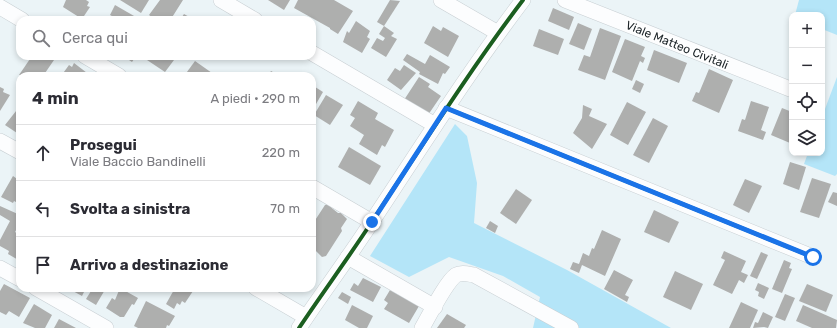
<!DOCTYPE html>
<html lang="it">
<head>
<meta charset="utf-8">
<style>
	:root { --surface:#fff; --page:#f2f2f3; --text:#2b2b33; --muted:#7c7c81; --line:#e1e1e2 }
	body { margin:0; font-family:Rubik,sans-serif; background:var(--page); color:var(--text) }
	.controls { position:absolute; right:12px; top:12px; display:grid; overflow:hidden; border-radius:8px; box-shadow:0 2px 6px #0003 }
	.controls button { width:36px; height:36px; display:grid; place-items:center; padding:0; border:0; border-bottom:1px solid var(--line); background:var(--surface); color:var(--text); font:20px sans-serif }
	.stop { position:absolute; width:12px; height:12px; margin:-9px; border:3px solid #1a73e8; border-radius:50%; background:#fff }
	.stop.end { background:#1a73e8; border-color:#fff; box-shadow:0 1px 4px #0008 }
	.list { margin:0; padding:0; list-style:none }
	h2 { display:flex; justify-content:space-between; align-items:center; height:52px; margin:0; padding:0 16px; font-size:17px }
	h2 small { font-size:13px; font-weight:400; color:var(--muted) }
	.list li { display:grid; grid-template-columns:26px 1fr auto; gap:12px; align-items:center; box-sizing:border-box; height:56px; padding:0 16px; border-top:1px solid var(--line) }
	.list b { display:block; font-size:15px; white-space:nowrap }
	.list p { margin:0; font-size:13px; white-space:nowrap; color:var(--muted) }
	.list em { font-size:13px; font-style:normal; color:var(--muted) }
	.icon { flex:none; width:22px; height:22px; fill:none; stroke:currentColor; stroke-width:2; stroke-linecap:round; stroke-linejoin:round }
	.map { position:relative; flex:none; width:837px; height:328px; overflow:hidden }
	.search { position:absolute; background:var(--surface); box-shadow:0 2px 6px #0003; left:16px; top:16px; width:300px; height:44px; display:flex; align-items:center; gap:10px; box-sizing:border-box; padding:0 14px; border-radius:12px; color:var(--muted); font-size:15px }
	.panel { position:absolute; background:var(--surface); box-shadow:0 2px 6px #0003; left:16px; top:72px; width:300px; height:220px; border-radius:12px }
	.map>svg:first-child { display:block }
	.green { fill:#b4e5f8 }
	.building { fill:#aeafae }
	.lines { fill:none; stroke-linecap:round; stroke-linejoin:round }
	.minor-casing { stroke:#c8cfd3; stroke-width:16 }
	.minor { stroke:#fcfdfe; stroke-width:15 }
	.cycleway-casing { stroke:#fff; stroke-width:6 }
	.cycleway { stroke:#1b5e20; stroke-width:4 }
	.route { stroke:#1a73e8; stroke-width:5 }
	.labels { text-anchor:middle; stroke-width:3; stroke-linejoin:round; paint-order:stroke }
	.street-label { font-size:12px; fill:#1c2428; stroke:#fff }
</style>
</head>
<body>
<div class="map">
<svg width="837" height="328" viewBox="0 0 837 328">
	<rect width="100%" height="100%" fill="#ebf4f7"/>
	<g class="green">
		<path d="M799 0H837V35L822 29V15H795Z"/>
		<path d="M837 77V174L835 176 804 164 808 153H822V117Z"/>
		<path d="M455 124 467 136 477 183 474 223 567 270 671 328H533L540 297 503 276 449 257 409 277 370 256Z"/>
	</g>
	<g class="building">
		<path d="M66 0H86L89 2 87 6 90 7 82 19 63 7Z"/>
		<path d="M120 0H149L141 13Z"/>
		<path d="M160 0H183L171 19 173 20H156L149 15Z"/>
		<path d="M268 0H290L284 10Z"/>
		<path d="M298 0H334L353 11 338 34 330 29V28L294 8Z"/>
		<path d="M390 0 400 1 384 26 377 22Z"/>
		<path d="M115 5 141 20H119L110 15Z"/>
		<path d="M553 8 574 17 569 30 548 21Z"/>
		<path d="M184 14 191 18 190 20H180Z"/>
		<path d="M356 21 370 31 367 37 370 39 362 53 343 42 347 31 349 33Z"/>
		<path d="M578 23 592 29 584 50 569 44Z"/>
		<path d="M384 26 394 33 391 36 397 39 386 57 371 48 377 38 383 41 385 38 379 34Z"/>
		<path d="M433 26 441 31 443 27 459 36 448 57 424 43Z"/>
		<path d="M600 28 621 36 605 80 578 70 584 55 590 57Z"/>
		<path d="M539 29 564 39 558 55 533 46Z"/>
		<path d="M625 39 645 47 641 56 645 58 643 63 640 61 632 81 612 72Z"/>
		<path d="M654 50 687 63 679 83 647 70Z"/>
		<path d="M407 54 425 64 430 55 450 67 445 74 443 73 438 84 419 74 420 72 403 60Z"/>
		<path d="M32 56H47L54 60 43 76 19 75Z"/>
		<path d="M127 56H136L132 62 126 58Z"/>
		<path d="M145 56H177L165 72 144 58Z"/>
		<path d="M195 61 212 73 210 76H184Z"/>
		<path d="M74 63 91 76H61L69 65 72 67Z"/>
		<path d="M404 65 416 73 401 90 387 80 395 68 400 71Z"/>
		<path d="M709 69 733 80 719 113 692 101 696 92 699 93Z"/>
		<path d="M271 71 280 76H268Z"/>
		<path d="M419 77 430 84 428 87 441 96 428 115 404 100Z"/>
		<path d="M636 80 644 84 640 93 632 89Z"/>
		<path d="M312 85 323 92 312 111Z"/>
		<path d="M0 87 4 89 3 92 10 95 0 111Z"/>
		<path d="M326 95 343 105 330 125 314 115Z"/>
		<path d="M358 101 378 113 375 119 394 130 385 147 382 145 377 155 359 144 364 135 350 126 355 118 350 115Z"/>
		<path d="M751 101 769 107 761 130 766 132 763 140 738 131 742 119 745 120Z"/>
		<path d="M627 102 646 112 628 145 610 135Z"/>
		<path d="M583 105 592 109 589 116 607 124 592 149 573 133 582 118Z"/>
		<path d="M20 106V135L5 125Z"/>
		<path d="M782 108 792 112V139L790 143 771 135Z"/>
		<path d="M653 118 668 126 649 163 633 155Z"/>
		<path d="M349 147 381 166 370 185 338 167Z"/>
		<path d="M790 162 806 167 799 190 783 184Z"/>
		<path d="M13 176 20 181V204L14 201 13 203 1 197Z"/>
		<path d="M812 178 831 184 819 218 800 212Z"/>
		<path d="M745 179 762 186 749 213 733 205Z"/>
		<path d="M516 189 532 200 516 224 500 213Z"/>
		<path d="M833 192 837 193V206L828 202Z"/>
		<path d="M328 204 333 209 338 213H341L347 219 341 228 342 231 326 256 322 257 312 247V225L325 205Z"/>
		<path d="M0 206 20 215V223L15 232 20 235V261L8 254 9 251 0 246V240L10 221 0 215Z"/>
		<path d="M654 210 679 222 669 243 644 232Z"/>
		<path d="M490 221 498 226 495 233 486 228Z"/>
		<path d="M602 230 621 239 605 276 582 265 579 273 570 269 573 262 579 264 583 253 589 256 592 248 594 249Z"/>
		<path d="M724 251 746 261 741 272 748 275 744 283 739 280 732 294 713 285 725 260 721 258Z"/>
		<path d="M761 252 768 255 757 279 750 276Z"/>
		<path d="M784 260 791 263 789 268 792 269 782 293 772 289Z"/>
		<path d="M614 270 633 280 625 295 629 297 627 302 604 289Z"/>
		<path d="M675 271 703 284 691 310 663 297Z"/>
		<path d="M363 278 381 287 373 302 350 290 354 283 358 286Z"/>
		<path d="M758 283 769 288 764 299 758 296 759 292 755 290Z"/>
		<path d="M4 284 30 298 19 317 9 311 6 315 0 312V291Z"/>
		<path d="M807 284 833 295 826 312 799 301Z"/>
		<path d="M72 288H86L82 296 71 290Z"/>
		<path d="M87 288H106L96 305 86 299 91 291Z"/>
		<path d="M120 288 138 298 134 305 132 304 124 317H120L106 308 112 298 115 300Z"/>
		<path d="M175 288H189L193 291 185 303 182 301 180 305 177 303 174 309 166 304Z"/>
		<path d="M390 290 419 306 409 323 384 309 388 303 384 300Z"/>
		<path d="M342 292 351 297 348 304 338 298Z"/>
		<path d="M785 294 795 298 785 321 775 317Z"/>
		<path d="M146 301 175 316 169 326 167 325 166 328H138L134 326Z"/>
		<path d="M741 302 758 310 750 328H729Z"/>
		<path d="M34 304 52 315 45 328H35L23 323Z"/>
		<path d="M352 305 373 316 367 328H359L345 320Z"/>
		<path d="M803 305 837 320 836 328H812L796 321Z"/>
		<path d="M763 312 773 317 768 328 764 327 753 328 755 322 758 323Z"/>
		<path d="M447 314 466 325 464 328H437Z"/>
		<path d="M59 319 76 328H54Z"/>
	</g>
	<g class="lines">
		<defs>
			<g id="minor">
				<path d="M221 0 255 20"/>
				<path d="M441 0 498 33"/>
				<path d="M565 0 790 89"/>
				<path d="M0 7 22 20"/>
				<path d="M312 53 435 125"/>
				<path d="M85 56 119 76"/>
				<path d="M446 108 813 257"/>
				<path d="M0 141 20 152"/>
				<path d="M312 187 372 222"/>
				<path d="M348 257 435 307"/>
				<path d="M0 268 20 279"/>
				<path d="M36 288 106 328"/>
				<path d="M256 288 306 317"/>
				<path d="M299 328C323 292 349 257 373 220 422 146 469 71 523 0"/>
				<path d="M422 328C429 316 446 282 456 275 461 272 468 274 474 275L571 328"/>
			</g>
		</defs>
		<use href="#minor" class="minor-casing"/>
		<use href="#minor" class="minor"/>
		<defs>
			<g id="cycleway">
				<path d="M446 108 813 257"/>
				<path d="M299 328C323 292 349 257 373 220 422 146 469 71 523 0"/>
			</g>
		</defs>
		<use href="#cycleway" class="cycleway-casing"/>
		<use href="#cycleway" class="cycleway"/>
	</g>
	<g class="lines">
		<path class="route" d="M372 222 446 108 813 257"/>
	</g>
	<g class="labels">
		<g class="street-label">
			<text transform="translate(677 45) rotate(22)" y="4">Viale Matteo Civitali</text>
		</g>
	</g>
</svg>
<div class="controls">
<button>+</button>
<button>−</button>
<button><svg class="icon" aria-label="locate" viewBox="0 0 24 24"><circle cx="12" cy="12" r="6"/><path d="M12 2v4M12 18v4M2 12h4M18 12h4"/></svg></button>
<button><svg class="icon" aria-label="layers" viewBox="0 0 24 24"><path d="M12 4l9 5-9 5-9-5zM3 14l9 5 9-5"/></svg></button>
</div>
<div class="stop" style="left:813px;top:257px"></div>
<div class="stop end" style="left:372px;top:222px"></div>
<div class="search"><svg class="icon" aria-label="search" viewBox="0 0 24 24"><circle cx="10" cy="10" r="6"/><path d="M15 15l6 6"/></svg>Cerca qui</div>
<section class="panel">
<h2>4 min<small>A piedi · 290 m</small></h2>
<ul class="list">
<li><svg class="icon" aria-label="ahead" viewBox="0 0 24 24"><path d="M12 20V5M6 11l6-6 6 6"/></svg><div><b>Prosegui</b><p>Viale Baccio Bandinelli</p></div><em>220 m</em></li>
<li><svg class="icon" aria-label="left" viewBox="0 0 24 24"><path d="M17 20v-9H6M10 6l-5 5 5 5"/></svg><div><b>Svolta a sinistra</b></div><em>70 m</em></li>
<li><svg class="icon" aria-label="arrive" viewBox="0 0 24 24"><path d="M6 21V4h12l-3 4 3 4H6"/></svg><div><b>Arrivo a destinazione</b></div></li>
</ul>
</section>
</div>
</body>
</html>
